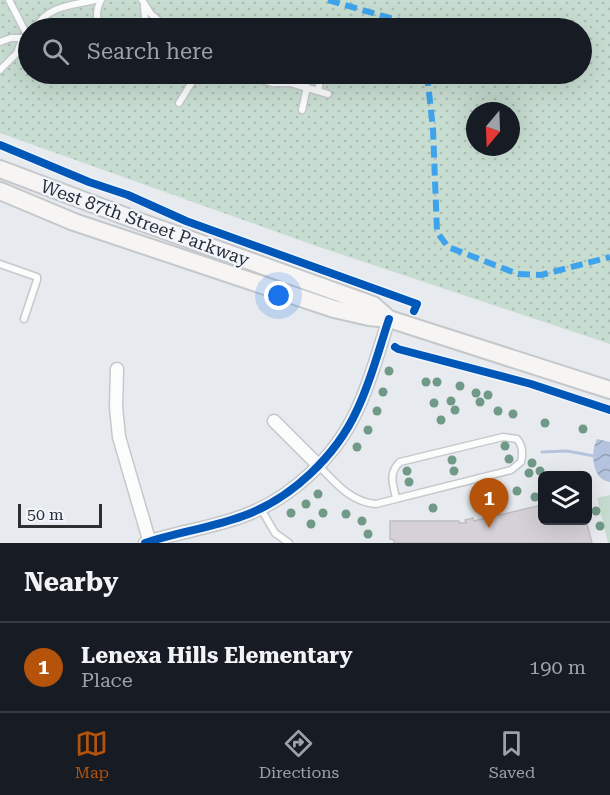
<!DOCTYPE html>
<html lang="en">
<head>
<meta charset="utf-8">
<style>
	:root { --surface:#171b24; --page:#242831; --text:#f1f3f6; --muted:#9ea1a6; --line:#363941; --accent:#b45309 }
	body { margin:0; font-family:"Roboto Serif",serif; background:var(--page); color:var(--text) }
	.controls { position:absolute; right:18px; bottom:18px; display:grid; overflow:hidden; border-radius:9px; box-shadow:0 6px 24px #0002 }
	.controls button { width:54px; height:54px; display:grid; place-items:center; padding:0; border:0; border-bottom:2px solid var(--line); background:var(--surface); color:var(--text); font:30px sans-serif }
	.compass { position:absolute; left:466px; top:102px; width:54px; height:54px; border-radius:50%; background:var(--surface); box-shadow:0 6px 24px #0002; rotate:199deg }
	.scale { position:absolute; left:18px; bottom:15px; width:84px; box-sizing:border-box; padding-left:6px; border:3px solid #2c2e31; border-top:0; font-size:16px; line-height:21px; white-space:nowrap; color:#2c2e31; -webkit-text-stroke:4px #f1f6fe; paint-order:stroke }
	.you { position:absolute; left:279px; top:296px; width:21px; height:21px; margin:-15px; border:4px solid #fff; border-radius:50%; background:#1a73e8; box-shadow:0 0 0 9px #1a73e833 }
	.badge { display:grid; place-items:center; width:39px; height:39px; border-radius:50%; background:var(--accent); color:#fff; font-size:20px; font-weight:700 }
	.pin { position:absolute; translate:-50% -50px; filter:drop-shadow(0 2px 3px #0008) }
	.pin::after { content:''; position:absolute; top:32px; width:21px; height:18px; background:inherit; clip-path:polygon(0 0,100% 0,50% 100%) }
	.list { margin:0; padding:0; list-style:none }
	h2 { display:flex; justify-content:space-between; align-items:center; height:78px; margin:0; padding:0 24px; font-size:26px }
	h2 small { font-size:20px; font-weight:400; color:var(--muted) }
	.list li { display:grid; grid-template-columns:39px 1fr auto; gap:18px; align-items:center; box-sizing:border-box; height:90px; padding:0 24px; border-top:2px solid var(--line) }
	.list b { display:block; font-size:22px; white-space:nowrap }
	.list p { margin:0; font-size:20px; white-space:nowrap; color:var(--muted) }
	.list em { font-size:20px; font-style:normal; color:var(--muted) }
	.icon { flex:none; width:33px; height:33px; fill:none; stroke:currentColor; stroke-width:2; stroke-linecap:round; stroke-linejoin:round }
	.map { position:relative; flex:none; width:610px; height:543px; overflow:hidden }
	.search { position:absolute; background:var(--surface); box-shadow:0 6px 24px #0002; left:18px; right:18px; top:18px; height:66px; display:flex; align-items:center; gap:15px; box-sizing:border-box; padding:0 21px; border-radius:33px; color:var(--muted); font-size:22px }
	.sheet { height:168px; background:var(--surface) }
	nav { display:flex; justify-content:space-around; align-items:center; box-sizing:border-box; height:84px; border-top:2px solid var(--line); background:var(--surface); font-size:16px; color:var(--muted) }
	nav a { display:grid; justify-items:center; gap:3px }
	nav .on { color:var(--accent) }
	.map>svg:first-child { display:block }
	.grass { fill:url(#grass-dots); fill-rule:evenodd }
	.garden { fill:#c8ddd1 }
	.water { fill:url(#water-waves) }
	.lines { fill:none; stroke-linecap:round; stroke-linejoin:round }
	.stream { stroke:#b4c4df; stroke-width:3 }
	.building { fill:#d6d1d9; stroke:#bfbfc3; stroke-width:1.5 }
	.lane-casing { stroke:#c5c8cb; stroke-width:9 }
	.street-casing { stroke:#c5c8cb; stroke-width:15 }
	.secondary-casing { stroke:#c5c8cb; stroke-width:20 }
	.lane { stroke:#fbfcfc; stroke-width:6 }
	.street { stroke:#fbfcfc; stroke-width:12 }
	.secondary { stroke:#f7f4f4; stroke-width:16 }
	.quiet { stroke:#3ea3eb; stroke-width:6; stroke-dasharray:12 6; stroke-linecap:butt }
	.cycleway-casing { stroke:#f1f6fe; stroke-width:11 }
	.cycleway { stroke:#0057b8; stroke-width:8 }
	.tree { fill:#719987 }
	.labels { text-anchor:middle; stroke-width:4.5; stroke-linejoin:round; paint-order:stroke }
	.street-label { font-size:18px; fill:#2c2e31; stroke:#f1f6fe }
</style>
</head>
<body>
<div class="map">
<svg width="610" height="543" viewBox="0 0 610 543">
	<defs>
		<pattern id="grass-dots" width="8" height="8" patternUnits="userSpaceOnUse" patternTransform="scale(1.5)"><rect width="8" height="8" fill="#c8ddd1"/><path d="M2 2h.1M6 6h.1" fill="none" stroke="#acbeb4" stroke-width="1.8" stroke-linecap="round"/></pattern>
		<pattern id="water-waves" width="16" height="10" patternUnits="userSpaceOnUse" patternTransform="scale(1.5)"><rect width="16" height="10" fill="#b4c4df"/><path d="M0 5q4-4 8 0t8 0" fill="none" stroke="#93a0b5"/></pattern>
	</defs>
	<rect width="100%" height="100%" fill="#e7eaee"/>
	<path class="grass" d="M0 0H610V344L319 247 0 133ZM28 28H582V74H28ZM475 111H511V147H475Z"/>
	<path class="garden" d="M610 495V543H608L597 498Z"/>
	<path class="water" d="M597 439 610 442V482C592 480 590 453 597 439Z"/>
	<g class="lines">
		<path class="stream" d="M542 452 567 451 594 456"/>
	</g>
	<path class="building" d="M542 505V520H586L592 543H394V540L390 539V521H459V523H466L465 520 473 518 474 521Z"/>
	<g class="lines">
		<defs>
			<g id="lane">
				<path d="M9 0 28 37"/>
				<path d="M101 0C96 10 95 19 101 28"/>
				<path d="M142 0 151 14 167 28"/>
				<path d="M36 28C46 6 74 5 95 0"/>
				<path d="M77 28 88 27 97 28"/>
				<path d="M140 28 145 18 144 6"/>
				<path d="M0 42 11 38H25"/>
				<path d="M0 70 17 53 22 39"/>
				<path d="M237 74 273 83H291L328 94"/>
				<path d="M318 91 321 74"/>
				<path d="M179 103 197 74"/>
				<path d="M302 110 307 87"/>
				<path d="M0 264 37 277V280L24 319"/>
				<path d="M318 465C335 482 350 502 376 504L511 470 521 462C523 454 523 446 517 439L503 437 400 462C388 473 393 484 396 498"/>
				<path d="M261 509 275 533 289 543"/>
			</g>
			<g id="street">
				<path d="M117 369 116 407 119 437 150 543"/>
				<path d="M274 421 318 465"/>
				<path d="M145 543C177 532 211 528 243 516 291 499 336 456 357 410 371 381 379 349 389 319"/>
			</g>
			<g id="secondary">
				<path d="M0 169 138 221 373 305 389 319"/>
				<path d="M0 191 74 222 334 309 369 317 389 319 610 390"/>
			</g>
		</defs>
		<use href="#lane" class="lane-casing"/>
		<use href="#street" class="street-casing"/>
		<use href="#secondary" class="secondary-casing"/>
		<use href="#lane" class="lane"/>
		<use href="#street" class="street"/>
		<use href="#secondary" class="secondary"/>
		<g class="quiet">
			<path d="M328 0 407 23 412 28"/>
			<path d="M427 74 433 129 437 232 448 247 518 274 541 275 610 257"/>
		</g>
		<defs>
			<g id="cycleway">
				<path d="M0 145 89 182 128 195 186 221 417 304 414 311"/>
				<path d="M395 347 398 349 531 384 610 410"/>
				<path d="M145 543C177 532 211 528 243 516 291 499 336 456 357 410 371 381 379 349 389 319"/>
			</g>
		</defs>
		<use href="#cycleway" class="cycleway-casing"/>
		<use href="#cycleway" class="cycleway"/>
	</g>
	<g class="tree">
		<circle cx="389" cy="371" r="4.5"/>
		<circle cx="426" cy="382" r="4.5"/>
		<circle cx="437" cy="382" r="4.5"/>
		<circle cx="460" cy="386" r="4.5"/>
		<circle cx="383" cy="392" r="4.5"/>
		<circle cx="476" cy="393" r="4.5"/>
		<circle cx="488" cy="395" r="4.5"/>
		<circle cx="451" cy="401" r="4.5"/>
		<circle cx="480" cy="402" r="4.5"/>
		<circle cx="434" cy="403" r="4.5"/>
		<circle cx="455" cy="410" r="4.5"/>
		<circle cx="377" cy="411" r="4.5"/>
		<circle cx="498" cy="411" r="4.5"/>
		<circle cx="513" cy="414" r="4.5"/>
		<circle cx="441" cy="420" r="4.5"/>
		<circle cx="545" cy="423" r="4.5"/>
		<circle cx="583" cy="429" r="4.5"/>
		<circle cx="368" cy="430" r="4.5"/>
		<circle cx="505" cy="446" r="4.5"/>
		<circle cx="357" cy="447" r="4.5"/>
		<circle cx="509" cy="459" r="4.5"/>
		<circle cx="452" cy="460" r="4.5"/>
		<circle cx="532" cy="463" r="4.5"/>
		<circle cx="407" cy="471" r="4.5"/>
		<circle cx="454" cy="471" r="4.5"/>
		<circle cx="540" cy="471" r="4.5"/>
		<circle cx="529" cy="473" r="4.5"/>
		<circle cx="409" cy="482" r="4.5"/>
		<circle cx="517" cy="491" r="4.5"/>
		<circle cx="318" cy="494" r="4.5"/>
		<circle cx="535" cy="497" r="4.5"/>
		<circle cx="499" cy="498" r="4.5"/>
		<circle cx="306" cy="504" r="4.5"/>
		<circle cx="433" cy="508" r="4.5"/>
		<circle cx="596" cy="511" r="4.5"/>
		<circle cx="291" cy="513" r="4.5"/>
		<circle cx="323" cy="513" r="4.5"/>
		<circle cx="346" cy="514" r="4.5"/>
		<circle cx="362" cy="521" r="4.5"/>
		<circle cx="311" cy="524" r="4.5"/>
		<circle cx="600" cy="526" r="4.5"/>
		<circle cx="368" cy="534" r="4.5"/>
	</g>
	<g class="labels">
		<g class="street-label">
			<text transform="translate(145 223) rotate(20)" y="6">West 87th Street Parkway</text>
		</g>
	</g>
</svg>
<div class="controls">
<button><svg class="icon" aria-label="layers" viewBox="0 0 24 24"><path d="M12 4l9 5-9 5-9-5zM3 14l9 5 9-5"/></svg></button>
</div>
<svg class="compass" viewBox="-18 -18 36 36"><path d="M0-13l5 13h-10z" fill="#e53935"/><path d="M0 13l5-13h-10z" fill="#9ea1a6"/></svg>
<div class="scale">50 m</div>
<div class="you"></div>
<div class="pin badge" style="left:489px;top:528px">1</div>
<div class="search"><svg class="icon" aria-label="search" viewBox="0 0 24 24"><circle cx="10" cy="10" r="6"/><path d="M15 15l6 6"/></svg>Search here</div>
</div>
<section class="sheet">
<h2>Nearby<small></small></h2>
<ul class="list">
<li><span class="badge">1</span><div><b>Lenexa Hills Elementary</b><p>Place</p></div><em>190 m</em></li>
</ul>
</section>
<nav>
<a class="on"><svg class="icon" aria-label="map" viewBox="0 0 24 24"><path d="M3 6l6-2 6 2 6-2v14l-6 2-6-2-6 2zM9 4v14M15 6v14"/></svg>Map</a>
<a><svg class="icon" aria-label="directions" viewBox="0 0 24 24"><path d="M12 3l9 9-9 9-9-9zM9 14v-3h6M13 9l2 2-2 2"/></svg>Directions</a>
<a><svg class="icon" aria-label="saved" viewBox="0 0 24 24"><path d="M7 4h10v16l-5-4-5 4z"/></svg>Saved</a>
</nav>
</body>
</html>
